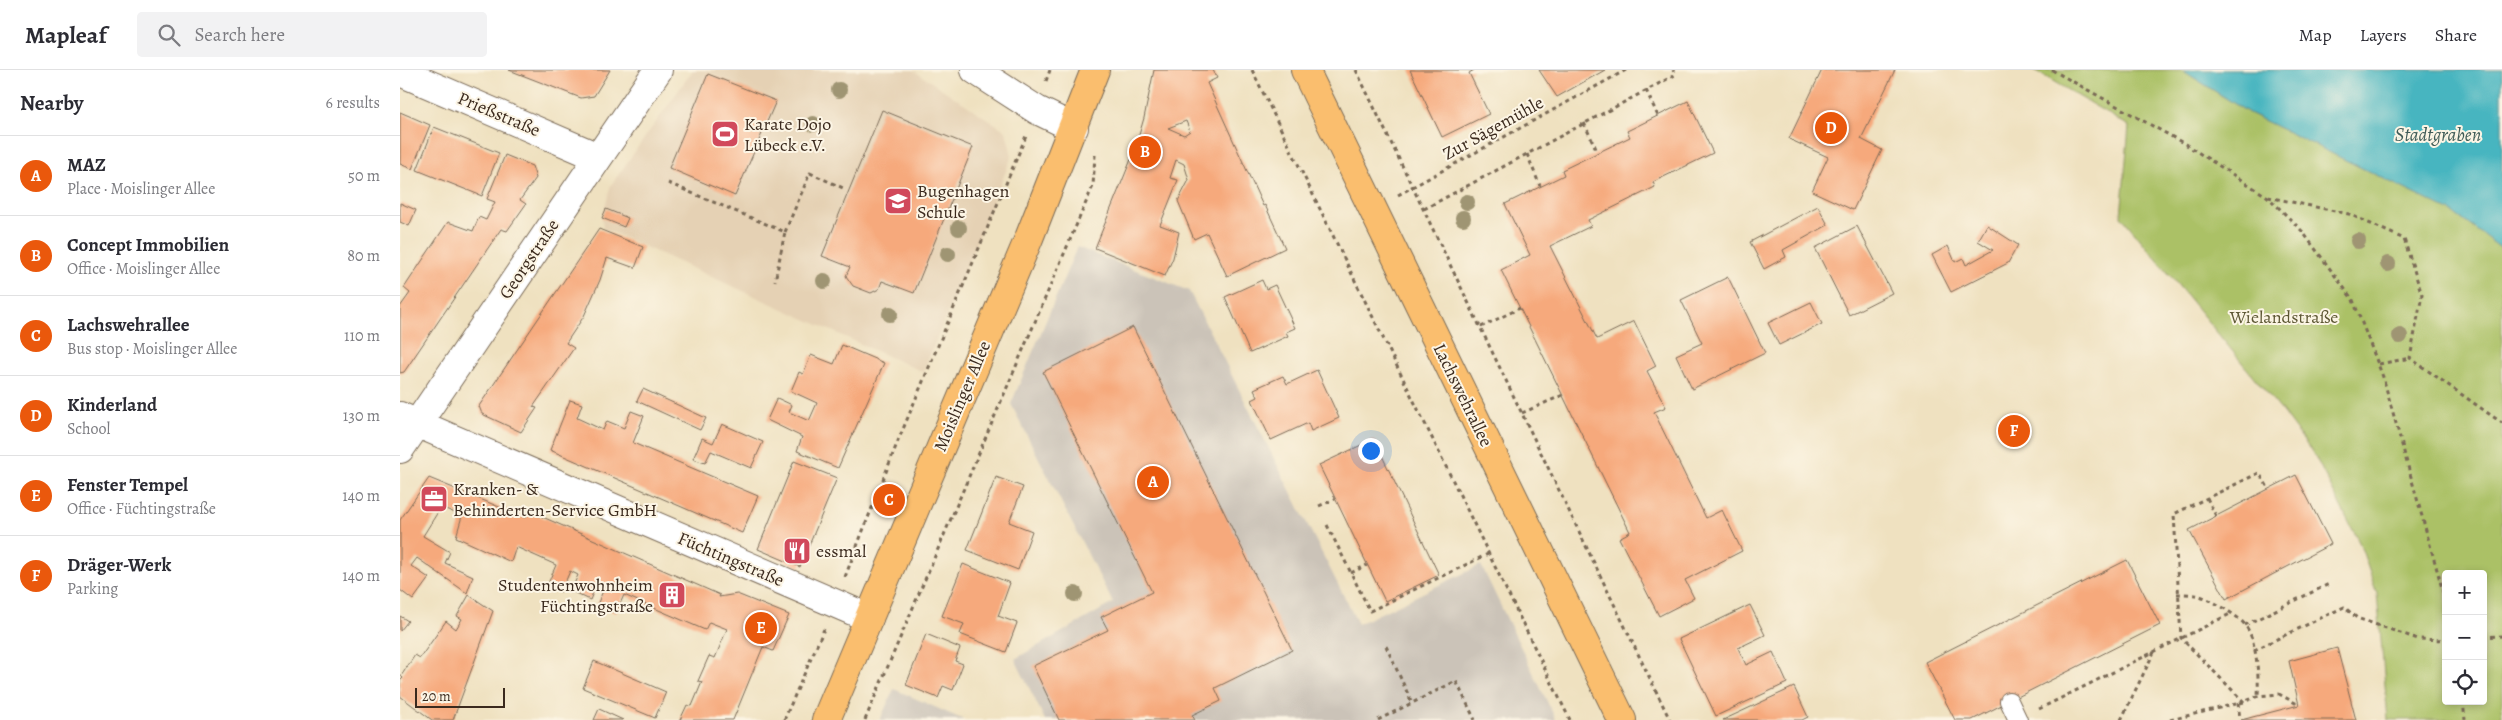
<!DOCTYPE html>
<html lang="en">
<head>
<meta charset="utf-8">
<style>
	:root { --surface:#fff; --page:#f2f2f3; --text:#2b2b33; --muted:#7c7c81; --line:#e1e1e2; --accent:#ea580c }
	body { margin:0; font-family:Alegreya,serif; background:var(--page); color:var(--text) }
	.controls { position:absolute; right:15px; bottom:15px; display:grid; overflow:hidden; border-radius:5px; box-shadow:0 2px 8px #0003 }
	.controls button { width:45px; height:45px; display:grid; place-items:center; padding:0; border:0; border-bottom:1px solid var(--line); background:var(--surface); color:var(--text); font:25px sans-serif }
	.scale { position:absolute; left:15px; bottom:12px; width:90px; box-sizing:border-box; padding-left:5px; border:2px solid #3b2a1e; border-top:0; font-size:14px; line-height:18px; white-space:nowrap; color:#3b2a1e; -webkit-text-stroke:4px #fcf5e5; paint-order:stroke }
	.you { position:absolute; left:970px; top:380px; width:18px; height:18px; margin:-12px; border:4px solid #fff; border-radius:50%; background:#1a73e8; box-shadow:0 0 0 8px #1a73e833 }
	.badge { display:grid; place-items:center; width:32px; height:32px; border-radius:50%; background:var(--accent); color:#fff; font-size:16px; font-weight:700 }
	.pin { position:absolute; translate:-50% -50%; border:2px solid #fff; box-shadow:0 1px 5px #0006 }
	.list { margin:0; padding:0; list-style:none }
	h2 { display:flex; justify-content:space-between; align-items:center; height:65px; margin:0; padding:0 20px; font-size:21px }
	h2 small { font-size:16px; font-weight:400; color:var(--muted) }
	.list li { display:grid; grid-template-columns:32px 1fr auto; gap:15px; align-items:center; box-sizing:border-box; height:80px; padding:0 20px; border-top:1px solid var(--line) }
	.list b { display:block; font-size:19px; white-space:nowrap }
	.list p { margin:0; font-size:16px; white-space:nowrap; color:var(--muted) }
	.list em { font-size:16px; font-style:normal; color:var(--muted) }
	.icon { flex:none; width:28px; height:28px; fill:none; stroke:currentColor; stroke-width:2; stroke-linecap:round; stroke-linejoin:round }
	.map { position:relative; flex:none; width:2102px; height:650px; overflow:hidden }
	header { display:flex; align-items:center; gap:30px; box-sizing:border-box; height:70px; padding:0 25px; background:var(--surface); border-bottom:1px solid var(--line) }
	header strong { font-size:24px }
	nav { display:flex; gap:28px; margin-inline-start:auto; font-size:18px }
	.search { width:350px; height:45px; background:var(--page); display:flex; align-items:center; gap:12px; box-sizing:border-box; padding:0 18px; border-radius:5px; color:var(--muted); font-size:19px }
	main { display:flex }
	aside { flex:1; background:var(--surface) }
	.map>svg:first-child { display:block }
	.built { fill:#e5d1b4 }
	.industrial { fill:#cbc3b8 }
	.green { fill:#abc166; stroke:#737642; fill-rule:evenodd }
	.water { fill:#47b5c0; stroke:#41706f }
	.building { fill:#f6a97c; fill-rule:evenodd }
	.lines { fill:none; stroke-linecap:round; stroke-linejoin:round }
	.service-casing { stroke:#7a6a57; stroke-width:20 }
	.minor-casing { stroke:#7a6a57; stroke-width:30 }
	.primary-casing { stroke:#7a6a57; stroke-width:30 }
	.path { stroke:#7a6a57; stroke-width:3; stroke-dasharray:4 4; stroke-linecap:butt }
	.service { stroke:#fff; stroke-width:18 }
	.minor { stroke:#fff; stroke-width:28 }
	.primary { stroke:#fabe6e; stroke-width:28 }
	.tree { fill:#9f9573 }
	.labels { text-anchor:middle; stroke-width:4; stroke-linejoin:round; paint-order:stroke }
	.street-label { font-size:18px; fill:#3b2a1e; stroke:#fcf5e5 }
	.poi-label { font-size:18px; fill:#3b2a1e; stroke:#fcf5e5; text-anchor:start }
	.park-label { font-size:18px; fill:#5d5734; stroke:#fcf5e5 }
	.water-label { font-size:19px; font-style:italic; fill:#3f5b57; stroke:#fcf5e5 }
</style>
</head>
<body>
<header>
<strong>Mapleaf</strong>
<div class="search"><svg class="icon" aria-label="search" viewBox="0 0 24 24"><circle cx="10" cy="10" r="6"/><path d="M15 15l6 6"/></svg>Search here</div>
<nav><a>Map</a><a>Layers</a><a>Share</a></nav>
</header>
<main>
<aside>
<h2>Nearby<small>6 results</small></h2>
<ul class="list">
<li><span class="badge">A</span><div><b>MAZ</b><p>Place · Moislinger Allee</p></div><em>50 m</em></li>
<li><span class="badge">B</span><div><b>Concept Immobilien</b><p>Office · Moislinger Allee</p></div><em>80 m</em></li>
<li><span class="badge">C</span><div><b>Lachswehrallee</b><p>Bus stop · Moislinger Allee</p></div><em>110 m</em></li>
<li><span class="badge">D</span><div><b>Kinderland</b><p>School</p></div><em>130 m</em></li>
<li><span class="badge">E</span><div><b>Fenster Tempel</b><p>Office · Füchtingstraße</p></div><em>140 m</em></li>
<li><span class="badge">F</span><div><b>Dräger-Werk</b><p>Parking</p></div><em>140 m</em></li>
</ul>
</aside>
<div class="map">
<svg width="2102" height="650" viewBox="0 0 2102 650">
	<rect width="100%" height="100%" fill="#fcf5e5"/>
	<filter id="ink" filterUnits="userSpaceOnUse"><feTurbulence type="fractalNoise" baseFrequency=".02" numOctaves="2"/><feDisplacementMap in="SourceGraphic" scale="10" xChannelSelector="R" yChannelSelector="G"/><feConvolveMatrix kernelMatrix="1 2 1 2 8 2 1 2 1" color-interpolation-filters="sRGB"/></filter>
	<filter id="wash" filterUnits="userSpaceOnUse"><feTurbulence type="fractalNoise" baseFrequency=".0096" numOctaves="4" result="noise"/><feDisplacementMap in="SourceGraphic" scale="20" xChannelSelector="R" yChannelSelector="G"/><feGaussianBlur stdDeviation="1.12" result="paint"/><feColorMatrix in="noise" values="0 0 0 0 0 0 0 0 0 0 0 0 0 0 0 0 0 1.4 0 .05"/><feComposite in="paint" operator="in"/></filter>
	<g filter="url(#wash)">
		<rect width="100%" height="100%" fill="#efe1c0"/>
		<path class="built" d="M293 0H513L606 61 612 86 523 302 203 158 202 148 211 115Z"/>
		<g class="industrial">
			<path d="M677 177 789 221 958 554 1081 495 1156 650H645L615 589 713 533 611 334Z"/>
			<path d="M494 619 564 650H480Z"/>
		</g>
		<path class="green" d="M1634 0H1782L1849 43 2052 142 2102 179V650H1988L1977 524 1960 474 1915 386 1881 340 1721 146 1729 56ZM2046 504H2083V631H2046Z"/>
		<path class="water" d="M1782 0H2102V179L2052 142 1849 43Z"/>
		<g id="blocks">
			<g class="building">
				<path d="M109 0H210L194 26 181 28Z"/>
				<path d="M754 0H813L817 8 807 13 863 136 865 135 885 178 827 206 807 163 794 169 778 131 789 110 784 94 776 90 770 108 778 110 760 155 779 162 773 188 765 206 695 178 734 82 744 48ZM786 51 790 61 784 65 768 58Z"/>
				<path d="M1010 0H1074L1069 3 1089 44 1042 67Z"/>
				<path d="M1139 0H1205L1157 27Z"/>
				<path d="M1422 0H1495L1461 69 1482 80 1453 140 1412 121 1428 87 1389 69Z"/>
				<path d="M308 4 376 31 335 126 269 98Z"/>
				<path d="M1288 31 1313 83 1253 112 1255 117 1188 150 1191 156 1150 176 1197 269 1234 251 1256 296 1247 301 1266 337 1254 342 1306 448 1322 440 1342 481 1285 510 1294 528 1259 546 1219 468 1230 462 1101 200 1130 185 1105 134 1164 105 1162 100 1230 67 1227 61Z"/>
				<path d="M482 40 573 77 514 223 482 211 479 219 471 223 453 216 446 206 450 197 422 186Z"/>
				<path d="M0 42 30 55 12 99 0 94Z"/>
				<path d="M34 57 99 83 82 126 17 100Z"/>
				<path d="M105 85 132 96 136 108 120 130 126 134 107 161 101 159 4 302 0 303V237L10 223 4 218 48 152 73 161 79 147 86 150 95 132 87 129Z"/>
				<path d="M0 133 16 140 9 156 0 152Z"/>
				<path d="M1418 136 1428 155 1383 180 1386 187 1364 199 1350 172Z"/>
				<path d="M206 139 228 148 224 157 202 148Z"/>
				<path d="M1587 155 1618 175 1608 193 1551 222 1532 185 1548 176 1555 192 1563 188 1566 195 1593 180 1578 171Z"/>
				<path d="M1457 156 1492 223 1449 245 1415 178Z"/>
				<path d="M199 159 243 177 235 198 207 188 200 210 184 246 166 273 174 278 133 337 137 338 121 362 82 344 79 336Z"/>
				<path d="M1328 207 1365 283 1292 319 1276 285 1302 273 1281 230Z"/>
				<path d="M862 210 866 219 875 215 895 258 886 262 888 266 850 283 825 227Z"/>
				<path d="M1411 232 1422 254 1379 275 1368 253Z"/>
				<path d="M733 257 892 580 815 618 821 631 792 645 795 650H659L633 596 708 560 701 547 752 522 643 302Z"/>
				<path d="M442 275 484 293 438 398 397 381 402 367 367 350 377 328 392 335 389 342 409 351 417 333 391 321 399 302 403 304 411 285 434 294Z"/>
				<path d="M917 300 939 348 911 361 908 353 871 370 852 330 858 327 854 319 883 306 887 314Z"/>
				<path d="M243 319 306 348 300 360 237 331Z"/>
				<path d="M170 330 182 334 177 348 203 360 207 351 224 358 231 341 244 346 233 373 358 426 342 463 150 380Z"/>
				<path d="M322 354 363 372 351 398 311 381 305 393 293 389 302 368 313 373Z"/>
				<path d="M974 369 1039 505 985 531 919 395Z"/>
				<path d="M394 391 437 408 400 497 358 479Z"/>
				<path d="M1896 405 1931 474 1826 529 1789 460Z"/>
				<path d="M596 407 623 417 609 452 632 461 618 500 567 480Z"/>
				<path d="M29 408 126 448 129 441 320 525 319 527 337 524 389 545 373 581 363 577 333 650H280L287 635 292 636 302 612 298 611 309 586 315 588 327 559 309 552 305 560 224 525 216 543 197 535 205 516 197 513 190 530 171 521 178 505 170 501 161 522 147 516 156 495 116 477 111 492 56 467 62 446 41 437 23 466 50 482 45 493 73 506 67 523 17 488 11 496 29 508 13 530 0 520V450Z"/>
				<path d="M1727 490 1760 555 1572 650H1555L1525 592Z"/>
				<path d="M563 494 610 513 598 546 617 553 606 582 560 564 564 554 542 546Z"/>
				<path d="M69 525 93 541 53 650H32L0 626V611L3 608 1 606 15 585 20 588 46 551 56 559 62 549 57 546Z"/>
				<path d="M1350 535 1365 565 1338 578 1346 595 1373 582 1387 613 1316 646 1279 569Z"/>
				<path d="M0 546 8 551 0 561Z"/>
				<path d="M526 564 560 578 555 591 563 594 553 620 543 616 538 628 506 615Z"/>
				<path d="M1937 578 1956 650H1841L1899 635 1889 591Z"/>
				<path d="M194 591 266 622 255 648 183 618Z"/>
				<path d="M1394 617 1408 647 1402 650H1323Z"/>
				<path d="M199 639 223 650H194Z"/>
			</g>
		</g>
	</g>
	<g filter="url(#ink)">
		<use href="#blocks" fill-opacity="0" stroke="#7a6a57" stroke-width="1"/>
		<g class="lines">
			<defs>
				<path id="service" d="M1609 631 1618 650"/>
				<g id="minor">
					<path d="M575 0 637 40 674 58"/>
					<path d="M0 2 198 87"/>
					<path d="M0 346 469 548"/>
					<path d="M0 379 258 0"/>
				</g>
				<g id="primary">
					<path d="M905 0 1222 650"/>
					<path d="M426 650 629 168 695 0"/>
				</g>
			</defs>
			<use href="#service" class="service-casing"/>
			<use href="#minor" class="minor-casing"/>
			<use href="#primary" class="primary-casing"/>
			<g class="path">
				<path d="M852 0 1170 650"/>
				<path d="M956 0 1270 650"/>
				<path d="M1652 0 1785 74 1868 127 1902 161 1953 230 1983 307 2046 532"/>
				<path d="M646 11 650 0"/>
				<path d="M1246 20 1258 46"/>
				<path d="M1184 53 1198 83"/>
				<path d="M1127 84 1140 116"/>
				<path d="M268 113 385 162 375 211"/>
				<path d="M998 125 1226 0"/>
				<path d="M1868 127 1949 144 2004 169 2022 225 2010 288 2102 353"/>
				<path d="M1024 139 1275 5 1273 0"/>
				<path d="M385 162 410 103 443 118"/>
				<path d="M1081 257 1120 238"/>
				<path d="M1979 294 2010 288"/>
				<path d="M1122 343 1163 325"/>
				<path d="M1807 428 1816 446"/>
				<path d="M919 436 935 429"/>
				<path d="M927 455 970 541 1088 484"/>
				<path d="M951 503 967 495"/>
				<path d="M445 507 498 371 626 66"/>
				<path d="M1777 524C1784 524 1793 524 1800 526 1810 529 1839 546 1845 555 1857 570 1859 607 1858 626"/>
				<path d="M1845 555 1931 513"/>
				<path d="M2083 567 2102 566"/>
				<path d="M986 576 1012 633"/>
				<path d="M1854 580 1944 537 1957 548 2018 569 2046 570"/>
				<path d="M2063 631 2065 650"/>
				<path d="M1844 632 1781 568 1774 444 1859 403 1869 419"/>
				<path d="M1838 633 1840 649"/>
				<path d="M1639 639 1830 544"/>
				<path d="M384 650 424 559"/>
				<path d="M465 650 693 116 695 85"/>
				<path d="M978 650 1056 611 1075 650"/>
				<path d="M1721 650 1754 582"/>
				<path d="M1770 650 1844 632 1858 626 1879 624 1899 635"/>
			</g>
			<use href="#service" class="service"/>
			<use href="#minor" class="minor"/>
			<use href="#primary" class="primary"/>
		</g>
		<g class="tree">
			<circle cx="439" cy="20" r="8"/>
			<circle cx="413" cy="54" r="8"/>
			<circle cx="1067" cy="132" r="8"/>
			<circle cx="1063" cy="148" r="8"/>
			<circle cx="559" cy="158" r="8"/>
			<circle cx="1958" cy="171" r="8"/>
			<circle cx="548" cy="184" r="8"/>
			<circle cx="1988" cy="194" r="8"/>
			<circle cx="424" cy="211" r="8"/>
			<circle cx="490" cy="244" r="8"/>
			<circle cx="2000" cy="266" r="8"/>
			<circle cx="675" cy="524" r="8"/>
		</g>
	</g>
	<defs>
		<symbol id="stadium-square" viewBox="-11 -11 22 22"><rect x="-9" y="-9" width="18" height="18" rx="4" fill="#d1495b" stroke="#fcf5e5"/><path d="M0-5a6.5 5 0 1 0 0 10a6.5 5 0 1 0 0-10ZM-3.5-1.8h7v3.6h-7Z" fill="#fff"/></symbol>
		<symbol id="school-square" viewBox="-11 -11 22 22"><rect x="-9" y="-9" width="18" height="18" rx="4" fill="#d1495b" stroke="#fcf5e5"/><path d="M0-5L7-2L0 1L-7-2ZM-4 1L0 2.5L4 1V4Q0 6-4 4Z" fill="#fff"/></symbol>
		<symbol id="office-square" viewBox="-11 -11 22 22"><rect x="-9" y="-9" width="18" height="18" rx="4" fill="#d1495b" stroke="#fcf5e5"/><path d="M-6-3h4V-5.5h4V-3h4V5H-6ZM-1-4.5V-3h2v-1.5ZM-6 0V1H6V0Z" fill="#fff"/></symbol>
		<symbol id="restaurant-square" viewBox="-11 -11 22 22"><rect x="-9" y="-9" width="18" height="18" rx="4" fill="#d1495b" stroke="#fcf5e5"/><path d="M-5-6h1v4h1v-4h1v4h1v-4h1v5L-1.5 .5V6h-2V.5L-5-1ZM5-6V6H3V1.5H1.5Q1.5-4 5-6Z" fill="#fff"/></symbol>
		<symbol id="building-square" viewBox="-11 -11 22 22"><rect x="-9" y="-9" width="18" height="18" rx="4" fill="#d1495b" stroke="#fcf5e5"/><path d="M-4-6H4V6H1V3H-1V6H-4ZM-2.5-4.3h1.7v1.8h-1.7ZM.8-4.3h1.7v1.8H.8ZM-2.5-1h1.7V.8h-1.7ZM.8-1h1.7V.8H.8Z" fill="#fff"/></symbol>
	</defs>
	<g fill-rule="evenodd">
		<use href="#stadium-square" x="309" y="48" width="32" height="32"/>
		<use href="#school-square" x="482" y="115" width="32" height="32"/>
		<use href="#office-square" x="18" y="413" width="32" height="32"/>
		<use href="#restaurant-square" x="381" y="465" width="32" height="32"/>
		<use href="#building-square" x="256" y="509" width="32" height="32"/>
	</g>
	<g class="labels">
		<g class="street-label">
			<text transform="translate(99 44) rotate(23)" y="6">Prießstraße</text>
			<text transform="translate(1093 58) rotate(-29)" y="6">Zur Sägemühle</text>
			<text transform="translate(129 189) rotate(-56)" y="6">Georgstraße</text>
			<text transform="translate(1063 325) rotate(64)" y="6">Lachswehrallee</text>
			<text transform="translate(562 326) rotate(-67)" y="6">Moislinger Allee</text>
			<text transform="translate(331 489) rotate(23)" y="6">Füchtingstraße</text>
		</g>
		<g class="poi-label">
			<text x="344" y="60">Karate Dojo<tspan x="344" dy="21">Lübeck e.V.</tspan></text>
			<text x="517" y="127">Bugenhagen<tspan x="517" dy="21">Schule</tspan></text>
			<text x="53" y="425">Kranken- &amp;<tspan x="53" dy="21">Behinderten-Service GmbH</tspan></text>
			<text x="416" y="487">essmal</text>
			<text x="253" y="521" text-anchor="end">Studentenwohnheim<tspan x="253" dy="21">Füchtingstraße</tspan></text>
		</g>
		<g class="park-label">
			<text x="1884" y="253">Wielandstraße</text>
		</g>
		<g class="water-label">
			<text x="2038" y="71">Stadtgraben</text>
		</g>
	</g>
</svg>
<div class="controls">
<button>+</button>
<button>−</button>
<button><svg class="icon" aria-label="locate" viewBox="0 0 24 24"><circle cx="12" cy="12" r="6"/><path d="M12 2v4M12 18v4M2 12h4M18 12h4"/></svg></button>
</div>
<div class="scale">20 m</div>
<div class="you"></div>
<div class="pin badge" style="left:753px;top:412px">A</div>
<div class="pin badge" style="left:745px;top:82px">B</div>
<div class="pin badge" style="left:489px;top:430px">C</div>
<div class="pin badge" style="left:1431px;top:58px">D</div>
<div class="pin badge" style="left:361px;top:558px">E</div>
<div class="pin badge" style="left:1614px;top:361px">F</div>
</div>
</main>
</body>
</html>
